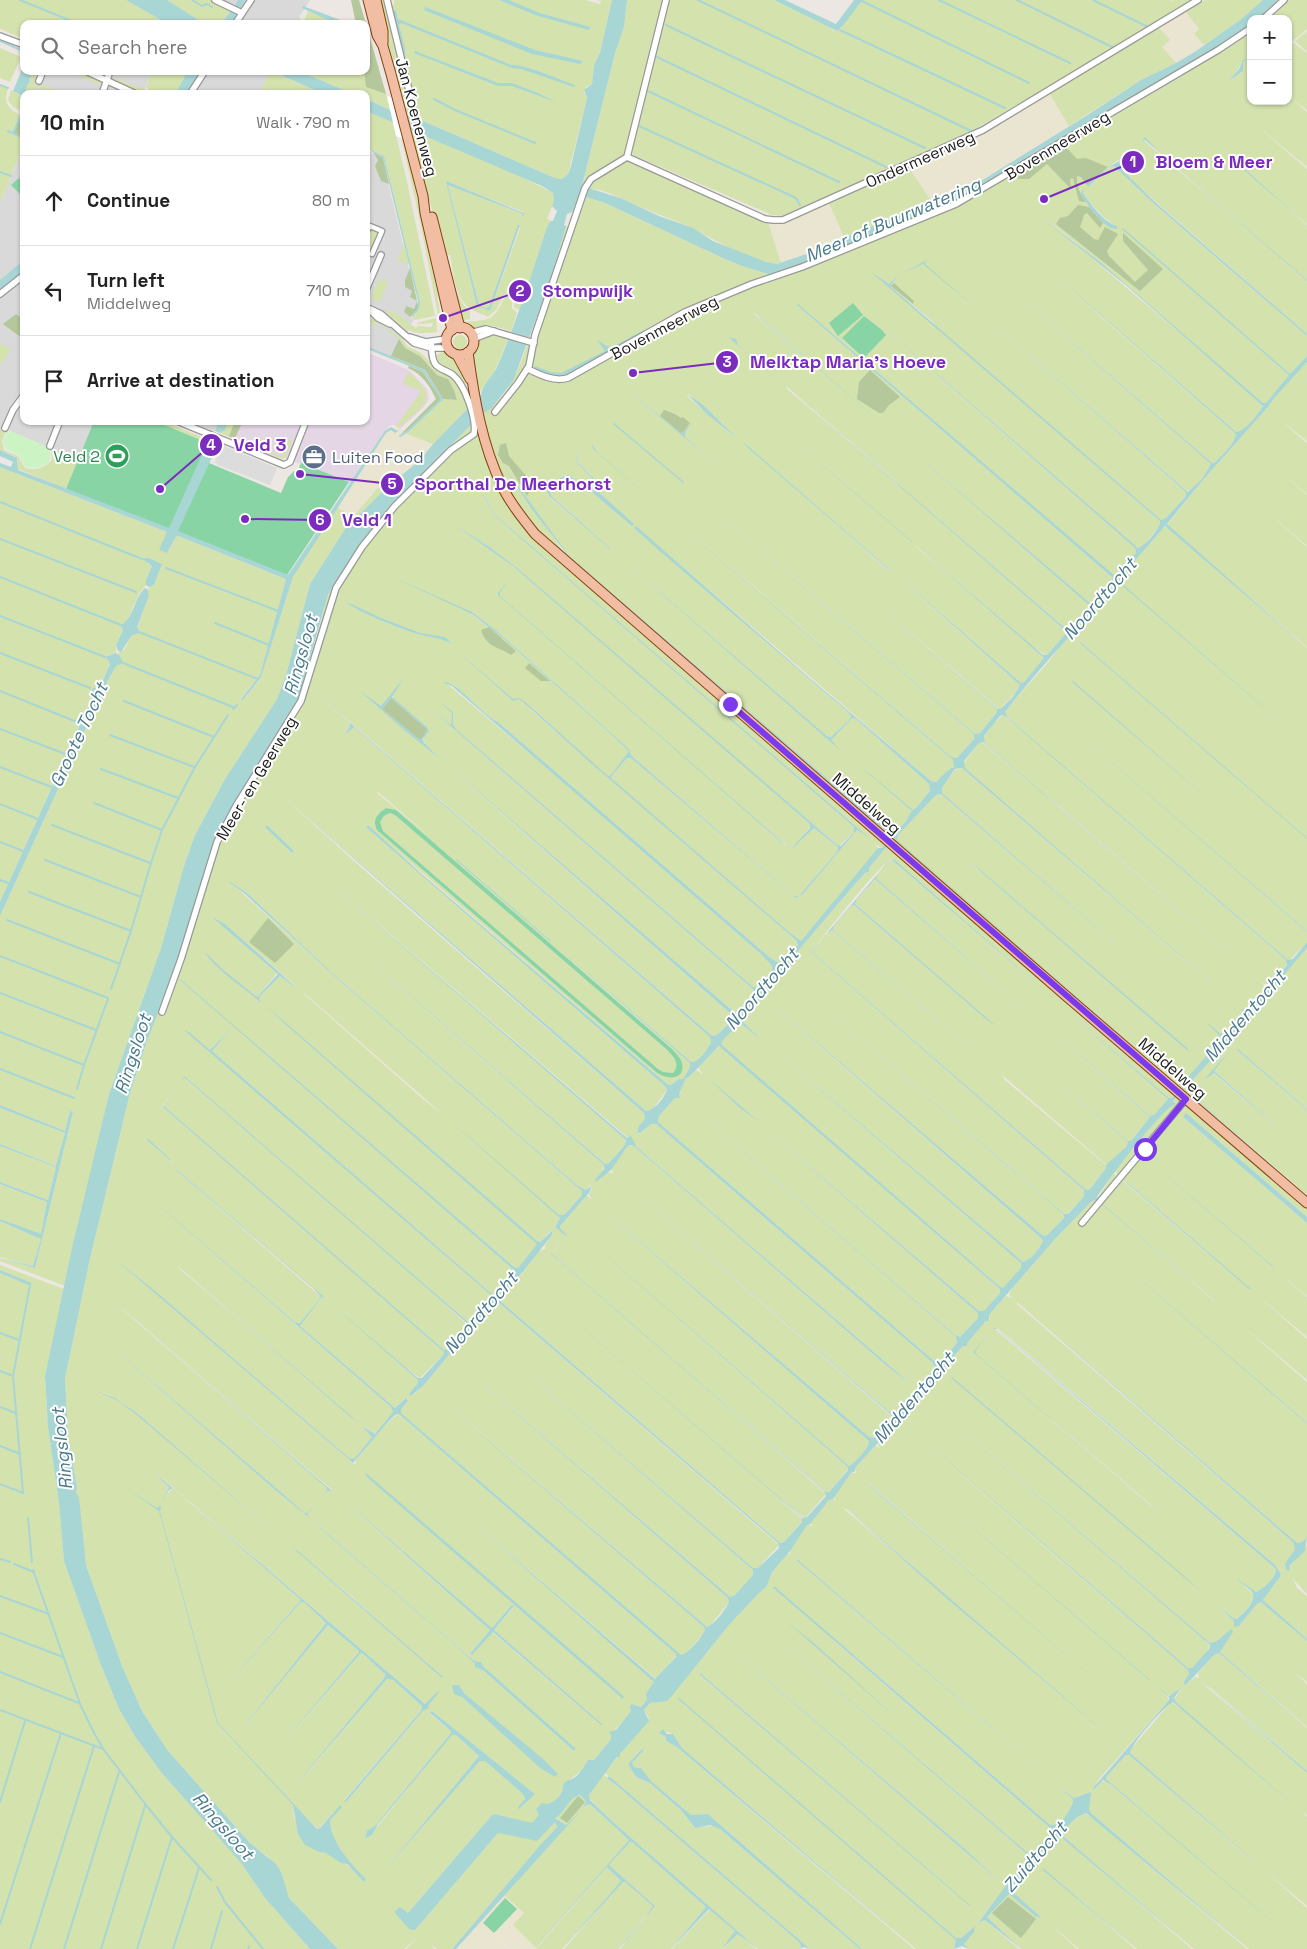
<!DOCTYPE html>
<html lang="en">
<head>
<meta charset="utf-8">
<style>
	:root { --surface:#fff; --page:#f6f6f6; --text:#222; --muted:#767676; --line:#e0e0e0 }
	body { margin:0; font-family:"Space Grotesk",sans-serif; background:var(--page); color:var(--text) }
	.controls { position:absolute; right:15px; top:15px; display:grid; overflow:hidden; border-radius:10px; box-shadow:0 1px 4px #0004 }
	.controls button { width:45px; height:45px; display:grid; place-items:center; padding:0; border:0; border-bottom:1px solid var(--line); background:var(--surface); color:var(--text); font:25px sans-serif }
	.stop { position:absolute; width:15px; height:15px; margin:-11px; border:4px solid #7c3aed; border-radius:50%; background:#fff }
	.stop.end { background:#7c3aed; border-color:#fff; box-shadow:0 1px 5px #0008 }
	.list { margin:0; padding:0; list-style:none }
	h2 { display:flex; justify-content:space-between; align-items:center; height:65px; margin:0; padding:0 20px; font-size:21px }
	h2 small { font-size:16px; font-weight:400; color:var(--muted) }
	.list li { display:grid; grid-template-columns:32px 1fr auto; gap:15px; align-items:center; box-sizing:border-box; height:90px; padding:0 20px; border-top:1px solid var(--line) }
	.list b { display:block; font-size:19px; white-space:nowrap }
	.list p { margin:0; font-size:16px; white-space:nowrap; color:var(--muted) }
	.list em { font-size:16px; font-style:normal; color:var(--muted) }
	.icon { flex:none; width:28px; height:28px; fill:none; stroke:currentColor; stroke-width:2; stroke-linecap:round; stroke-linejoin:round }
	.map { position:relative; flex:none; width:1307px; height:1949px; overflow:hidden }
	.search { position:absolute; background:var(--surface); box-shadow:0 1px 4px #0004; left:20px; top:20px; width:350px; height:55px; display:flex; align-items:center; gap:12px; box-sizing:border-box; padding:0 18px; border-radius:10px; color:var(--muted); font-size:19px }
	.panel { position:absolute; background:var(--surface); box-shadow:0 1px 4px #0004; left:20px; top:90px; width:350px; height:335px; border-radius:10px }
	.map>svg:first-child { display:block }
	.residential { fill:#dad9da }
	.industrial { fill:#e4d6e5 }
	.farmland { fill:#eae5d0 }
	.grass { fill:#d4e2ae; fill-rule:evenodd }
	.forest { fill:#b4c89c }
	.park { fill:#ccf3c4 }
	.pitch { fill:#89d4a5; fill-rule:evenodd }
	.parking { fill:#dcdcdc }
	.water { fill:#a8d6d5; fill-rule:evenodd }
	.pier { fill:#fff }
	.lines { fill:none; stroke-linecap:round; stroke-linejoin:round }
	.stream { stroke:#a8d6d5; stroke-width:2 }
	.pedestrian-casing { stroke:#999; stroke-width:7 }
	.minor-casing { stroke:#999; stroke-width:8 }
	.primary-casing { stroke:#85420f; stroke-width:11 }
	.pedestrian { stroke:#fff; stroke-width:4.5 }
	.minor { stroke:#fff; stroke-width:5.5 }
	.primary { stroke:#f1bda3; stroke-width:9 }
	.route { stroke:#7c3aed; stroke-width:6 }
	.labels { text-anchor:middle; stroke-width:4; stroke-linejoin:round; paint-order:stroke }
	.street-label { font-size:16px; fill:#1c1c1c; stroke:#fff }
	.leisure-label { font-size:16px; fill:#27864d; stroke:#fff; text-anchor:end }
	.service-label { font-size:16px; fill:#4e5e75; stroke:#fff; text-anchor:start }
	.water-label { font-size:18px; font-style:italic; fill:#4a7a8b; stroke:#fff }
	.leader { fill:none; stroke:#7b2cbf; stroke-width:2 }
	.callout-dot { fill:#7b2cbf; stroke:#fff; stroke-width:2 }
	.mark-label { font-size:15px; text-anchor:middle; font-weight:bold; fill:#fff }
	.callout-label { font-size:18px; text-anchor:middle; font-weight:bold; fill:#7b2cbf; stroke:#fff; stroke-width:4; stroke-linejoin:round; paint-order:stroke }
</style>
</head>
<body>
<div class="map">
<svg width="1307" height="1949" viewBox="0 0 1307 1949">
	<rect width="100%" height="100%" fill="#ede7e3"/>
	<g class="residential">
		<path d="M212 0H310L295 24H231L237 14 233 9Z"/>
		<path d="M35 71H81L91 75V71H152L144 91 150 94H30Z"/>
		<path d="M201 71H270L260 94H186Z"/>
		<path d="M24 145V421H94L78 460 8 430 0 435V203Z"/>
		<path d="M366 150 382 158 417 301 410 317 414 319 394 360 366 349Z"/>
		<path d="M172 421H221L211 437Z"/>
	</g>
	<path class="industrial" d="M366 352 409 370 427 389 429 399 424 407 400 429 394 425 389 426 351 483 227 436 234 421H366Z"/>
	<g class="farmland">
		<path d="M1186 12 1199 29 1194 34 1204 45 1176 63 1162 47 1170 40 1159 28Z"/>
		<path d="M1049 93 1069 126 973 186 933 203 910 169 973 138Z"/>
		<path d="M829 203 844 237 827 247 781 263 768 222 779 225Z"/>
		<path d="M392 429H400L405 433 433 444 419 461 404 474 386 488 381 484 353 517 337 507 386 433Z"/>
		<path d="M504 1895 524 1913 513 1925 536 1948 534 1949H510L497 1938 508 1949H456Z"/>
	</g>
	<g class="grass">
		<path d="M0 0H19L78 24H24V39L0 29Z"/>
		<path d="M21 0H126L168 24H81Z"/>
		<path d="M167 0H212L233 9 220 24H205Z"/>
		<path d="M377 0H385L414 102 418 101 417 98 413 96 389 0H391L392 5 394 4V0H585L600 4 601 1 596 0H612L600 53 594 65 592 84 586 87 584 93 587 98 568 174 562 179 555 178 423 121 407 116ZM393 11H396L403 45 405 48 406 60Z"/>
		<path d="M627 0H664L627 152 595 173 583 187 582 186 615 53 624 27Z"/>
		<path d="M669 0H774L829 27 834 31 840 30 846 20 863 0H1169L1174 2 1172 0H1192L1183 5H1181L1182 6 1043 90 972 131 783 216 772 215 633 155 632 150Z"/>
		<path d="M1205 0H1263L1240 20 1204 45 1194 34 1199 29 1186 12Z"/>
		<path d="M1278 0H1307V29L1288 45V19H1257Z"/>
		<path d="M308 11 340 24H295L298 18 304 21Z"/>
		<path d="M1251 23V58L1245 59C1239 65 1236 74 1230 81L1243 71V62L1246 60 1251 63V101H1288V46L1294 43 1307 53V110L1293 100 1307 112V167L1255 124 1307 169V224L1267 190 1307 225V280L1277 256 1307 281V334L1131 180 1122 171 1119 164 1125 156C1112 164 1098 173 1089 186L1109 167 1114 166 1151 201 1307 336V356L1290 374 1166 267 1289 375V377L1266 403H1263L1215 363 1263 404C1260 413 1245 433 1236 432L1047 270 1236 434C1234 445 1222 455 1214 463H1212L1018 295 1211 464 1203 478 1190 491 1186 490 981 313 1186 492V496L1166 518 1161 520 1157 517 938 328 1160 521V525L1142 547 1139 548 1134 545 866 314 1135 548 1136 553 1116 576 1112 575 1078 546 838 338 797 305 1113 578C1110 587 1099 600 1090 603L916 455 1090 605 1070 629H1066L918 501 1067 632 1046 656 1034 647 1044 659 1024 682 1021 683 894 574 1020 685 1011 698 999 709 871 599 997 709V712L980 733 977 734 974 733 687 486 974 734V739L957 758 951 757 943 750 665 510 953 760 954 766 936 782 931 781 670 556 634 528 849 713 851 716 849 720 831 737H828L614 552 831 741 832 738 852 718H855L929 784 930 791 916 808 914 810 911 809 912 814 894 834 889 832 569 556 534 510 504 465 564 553 900 843 897 840 898 835 936 795 941 794 1140 965 942 793V788L955 770 962 768 1237 1006 985 786 965 768 963 764 979 743 982 742 1038 790 985 743 984 737 993 724 1003 715 1026 734 1005 715V712C1019 694 1035 678 1049 661 1056 653 1061 644 1069 636L1075 638 1072 632 1116 582 1121 583 1119 581V578L1164 527 1168 528 1307 648V931L1220 856 1307 932V942L1289 961 1028 736 1287 961V964L1269 985 1262 983 1266 987 1265 990 1248 1009H1242L1243 1014 1227 1033 1224 1035 1221 1034 1205 1021 1222 1036V1039L1181 1086 1210 1061 1307 948V1109L1243 1053 1237 1050 1307 1110V1195L1195 1097 1201 1084 1193 1096 1307 1196V1217L1195 1121 1183 1117 1307 1223V1296L1278 1272 1307 1297V1337L1257 1295 1307 1339V1380L1236 1320 1307 1382V1423L1249 1374 1307 1424V1537L1302 1542 1297 1543 1017 1302V1304L1293 1542 1295 1549 1285 1568 1288 1571C1291 1560 1303 1555 1307 1545V1594L1293 1579 1297 1588 1307 1596V1639L1263 1600 1280 1577 1281 1574 1278 1568 1008 1337 996 1327 995 1329 1276 1569C1275 1579 1263 1591 1253 1592L1239 1581 1254 1595 1252 1602 1238 1619 1233 1618 1219 1608 1234 1621V1626H1239L1256 1605 1262 1602 1307 1641V1682L1294 1672 1307 1684V1727L1220 1652 1231 1630 1217 1641 1210 1643 931 1403 1204 1639 1209 1645C1209 1653 1198 1662 1192 1668H1188L908 1429 1188 1670 1189 1674 1183 1683 1186 1685 1195 1677 1199 1678 1198 1673 1214 1655 1219 1653 1307 1728V1771L1213 1690 1201 1682 1307 1773V1815L1303 1813 1307 1817V1906L1265 1871 1307 1908V1949H1249L1091 1813 1089 1810V1792L1074 1798 1058 1786 1073 1799V1802C1069 1812 1063 1826 1050 1825L849 1651 827 1635 1049 1827 1050 1833 1039 1849 1028 1853 749 1614 1028 1855 1029 1859 978 1922 979 1923 985 1920 1019 1949H969L964 1944 975 1926 961 1938H956L678 1698 957 1940 954 1949H916L682 1748 673 1734 664 1731 660 1733 665 1736 666 1741 677 1747 914 1949H862L708 1814 691 1815 651 1781 639 1767H634L631 1764 644 1750 642 1749 628 1764 636 1777 650 1783 681 1810 694 1827 714 1826 720 1829 860 1949H810L605 1773 649 1718 644 1710 651 1702H660L679 1687 729 1625 758 1594 767 1586 772 1572 787 1554H790C790 1543 801 1532 808 1524L813 1527 810 1522 829 1500 831 1498 836 1501 833 1495 851 1473H856L855 1468 874 1447 876 1446 880 1448 878 1445 879 1441 897 1422 901 1423V1418L918 1397 923 1398 922 1394 924 1390 940 1371H945L944 1369 945 1366 986 1321 990 1320 989 1315 1006 1296 1012 1298 1009 1294 1012 1289 1056 1238 1092 1201 1097 1199 1113 1174 1118 1176 1115 1171 1132 1149 1138 1151 1136 1145C1144 1135 1165 1107 1176 1103L1173 1101 1174 1095 1172 1098H1169L1060 1005 1168 1099 1155 1114 1150 1116 1049 1030 1150 1117 1132 1140 1128 1141 1052 1076 1128 1142 1127 1146 1107 1165 1002 1075 1005 1080 1106 1165V1168L1091 1188 1088 1190 1085 1189 812 952 825 935 832 930 992 1067 833 930 834 926 851 906 854 905 987 1020 855 904 857 899 875 879 1032 1015 877 879 876 876 888 862 892 860 1055 1001 892 859C878 865 824 936 811 952L1069 1177 1084 1190V1196L1067 1214 1061 1213 1064 1218 1046 1236 1042 1235 767 1001 1041 1238 1043 1241C1039 1249 1032 1259 1023 1262L768 1045 1021 1263V1268L1007 1285 1003 1288 999 1286 723 1046 721 1044 724 1039 740 1023 755 1033 743 1022 746 1009 763 997 775 978 855 884 865 873 869 872V868L887 846 881 848 874 843 878 848 877 853 801 941 789 932 618 785 612 779 611 777 627 758H631L796 898H797L803 894 857 830 866 836 494 514 486 498 481 495 485 498 494 515 854 827V832L839 846 766 785 811 825 796 845 790 848 730 797 781 842 792 849 814 828 838 847 837 852 799 896H794L635 759 631 755 629 749 498 632 472 612H469L503 638 630 751 612 774 607 776 525 703 532 711 796 940 798 945 781 962H777L769 957 498 722C483 715 458 683 445 682L574 791 761 954 772 966V970L759 987H753L457 730 453 726 452 713 451 725 431 709 754 990C752 1001 744 1009 734 1012L444 763 730 1013 732 1019 717 1035 712 1036 355 726 310 689 350 723V726L344 734 354 727 710 1037 711 1043C706 1050 700 1062 691 1062L554 945 690 1063V1067L683 1079H679L671 1085 667 1084 367 825 366 826 665 1086 667 1090 652 1110 646 1111 280 794 363 869 644 1113 645 1119 637 1132 639 1134 651 1124H656L932 1362 935 1368 916 1392 913 1398 909 1399 895 1413 889 1412 620 1179 891 1416 877 1436 873 1438 869 1437 597 1205 869 1441C868 1449 858 1459 851 1465L849 1466 658 1302 848 1467V1469L829 1492H826L652 1341 826 1494 805 1518 778 1498 803 1520 784 1542 780 1543 499 1300V1296L517 1277 521 1275 539 1251 545 1249V1245L552 1235 550 1232 540 1242 537 1241 265 1006 537 1243V1246L519 1267 516 1268 513 1266 270 1057 514 1270C512 1278 500 1292 493 1295L212 1051 231 1029 210 1050 185 1029 492 1296 491 1300 472 1322 469 1323 402 1266 469 1326 452 1346 445 1351 379 1294 444 1352 443 1355 420 1378 394 1359 418 1380V1383L410 1394 412 1396 424 1385 491 1304 497 1301 779 1545 758 1568H753L500 1350 753 1570V1575L735 1595 730 1597 464 1367 728 1598 729 1602 710 1626 707 1627 433 1392 704 1627 705 1631 686 1654 683 1655 679 1654 401 1413V1409L408 1401 405 1398 395 1408 300 1326 321 1298H324L175 1168 173 1162 146 1139 172 1162 177 1171 321 1297 300 1323H296L181 1225 391 1407 394 1412 375 1434 363 1426 372 1437 355 1458 352 1459 349 1458 121 1262 355 1465 356 1460C364 1451 391 1416 399 1414L677 1655 656 1679 469 1519 655 1682 646 1693 648 1699 641 1707 632 1704V1711L614 1731 611 1739 594 1760H588L582 1770 563 1785C563 1800 548 1805 536 1810L540 1815 532 1824 495 1814 492 1815 408 1913 394 1912 409 1929H416L498 1833 555 1822 557 1827 541 1844 452 1949H437L431 1945 434 1949H406L420 1936 404 1949H338L289 1898 270 1858 250 1843 168 1751 142 1711 122 1666 86 1565 76 1493 77 1488 68 1435 65 1378 70 1355 89 1263 130 1093 208 858 229 812 266 754 306 676 328 595 333 586 358 547 388 508 483 413C513 397 525 350 536 320H538L537 317 549 284 564 230 566 226 569 227 575 212H572L580 191 586 193V197L605 203 725 259 742 266 771 275 794 267 953 203 1224 43ZM1145 137 1146 140 1159 152 1271 249 1150 146 1144 140ZM1084 189 1083 193C1094 207 1103 219 1118 227 1097 221 1093 210 1080 194ZM1043 217 1099 261 1213 361ZM876 276 889 284 898 277 891 285V287L931 320 936 327ZM755 313 826 375 833 381 754 314ZM620 384 682 434 690 427 685 434V437L715 463ZM787 387 898 483V484L786 388ZM689 394 723 424 737 439 687 396ZM742 442 891 571 890 572ZM581 449 577 462 592 475 594 488 633 524 632 526 594 494 593 491 580 485 568 477 563 478 558 482 561 476 568 475 589 488 591 487 592 478 576 462ZM552 486 550 492 552 497 611 549 550 498 548 490ZM453 524 491 548 516 567 585 628 513 566ZM916 546 1027 641 916 547ZM347 602C366 613 403 630 423 634 434 636 446 635 451 644 441 636 429 637 418 634 406 631 351 609 347 602ZM589 631 593 634 748 769ZM1078 640 1250 789 1078 641ZM360 690 381 707 393 694V699L427 727C419 748 428 745 440 759L404 730ZM378 792 434 840 377 793ZM1042 793 1060 807 1259 980ZM386 808 396 810 672 1049 682 1071 678 1076 656 1072 375 826 378 814ZM267 825 294 851 292 853 266 827ZM905 847 1164 1071 1166 1073ZM971 862 1136 1005 979 870ZM325 878 628 1138 655 1163 913 1386 887 1366 634 1146H628L611 1168 613 1173 602 1172 604 1165 348 943 605 1164 609 1163 625 1145 626 1140ZM229 881 247 893 332 973 578 1186 585 1190 591 1185 592 1187 589 1195 593 1200 587 1196 585 1197 560 1226 561 1229 567 1235 552 1254 636 1328 551 1254 566 1236 555 1226 560 1218 546 1204 559 1215 563 1216 582 1195V1191L333 975ZM218 922 225 924 298 988 280 976 259 997 260 1001 236 981 257 997 278 972ZM790 977 1040 1193 1061 1212ZM304 994V993L440 1112 424 1100ZM1228 1052 1214 1071 1284 1133 1213 1073 1205 1080ZM183 1077 389 1254 186 1079H183ZM177 1086 164 1105 166 1108 346 1265 163 1107V1105ZM1123 1180 1130 1185 1250 1290 1123 1181ZM1104 1205 1214 1300V1301ZM178 1266 358 1423 180 1269ZM116 1304 137 1321 332 1490H327L328 1488 322 1483ZM104 1340 305 1513H307V1515L311 1519 274 1489ZM96 1389 115 1398 137 1413 287 1542 153 1427 120 1402ZM1051 1419 1149 1503 1157 1511 1051 1420ZM155 1472 426 1705 438 1691 425 1709 346 1802 344 1800 421 1711 422 1706 393 1680 387 1679 291 1792 385 1677V1674L362 1653 360 1654 283 1744 359 1652 357 1649 328 1625 238 1734 326 1623 304 1602H301L225 1686 301 1600 173 1488 165 1496 169 1486ZM365 1474 618 1691 623 1698ZM865 1480 1014 1609 879 1494ZM338 1496 492 1628 512 1605 514 1607 494 1630 601 1725 492 1632 472 1655 470 1654 490 1630ZM842 1507 848 1510 1095 1725ZM313 1521 474 1661 481 1662 484 1667 576 1750 574 1751 484 1671 475 1667V1664L464 1653 329 1536ZM293 1548 352 1597 442 1678ZM797 1559 1055 1782 796 1560ZM732 1650 965 1849 999 1881ZM700 1673 971 1907 699 1674ZM459 1685 465 1694 514 1743 462 1697ZM1179 1689H1181L1174 1700 1188 1713 1171 1702 1131 1749 1130 1753 1263 1870 1129 1755H1126L1107 1776 1106 1779 1170 1835 1106 1781 1101 1782 1095 1790 1093 1789 1099 1779 1169 1700 1166 1694 1172 1696ZM432 1711 534 1793 519 1809 517 1808 525 1799 523 1794 485 1761H480L384 1871 479 1756 456 1735H451L376 1828 372 1835 366 1839 367 1831 376 1825 393 1804 451 1733V1731L430 1714ZM293 1805 318 1829 340 1805 341 1807 330 1820C331 1844 350 1863 366 1879L364 1881C352 1869 337 1854 319 1852L294 1818Z"/>
		<path d="M1159 28 1170 40 1162 47 1176 63 1141 80 1069 126 1049 93Z"/>
		<path d="M1307 31V52L1295 41Z"/>
		<path d="M0 48 21 57 10 82 0 78Z"/>
		<path d="M33 71H36L34 77 38 79 32 94H24L28 83 31 82 29 80Z"/>
		<path d="M78 71 100 80 103 86 77 75Z"/>
		<path d="M152 71H188L175 94H154L146 87Z"/>
		<path d="M270 71 324 94H260Z"/>
		<path d="M299 71H364L366 87 386 94 390 110 366 99V94H353Z"/>
		<path d="M111 77 146 90 148 94H141L110 80Z"/>
		<path d="M38 83 66 94H54L37 87Z"/>
		<path d="M0 86 8 89C3 103 8 108 20 115L12 132 7 131 24 138V144L0 203Z"/>
		<path d="M11 90 24 96V105L21 111 13 107 8 100Z"/>
		<path d="M366 111 393 122 407 182 435 316 415 320 412 317 415 316 420 302 384 156 366 148Z"/>
		<path d="M411 129 508 170 553 193 554 201 547 219 551 221 519 310 514 307V297L508 293 504 295 496 310 488 317C482 314 475 312 470 308 453 296 454 273 450 255H446L411 141H414ZM447 182 524 212 522 216 521 213 448 184 479 305 485 308 489 307 519 225 520 228 490 311 477 306Z"/>
		<path d="M401 136 407 153 432 250 440 315H438L421 226Z"/>
		<path d="M626 161 768 222 781 263C763 269 705 234 685 225 669 218 652 212 635 205 621 199 604 188 588 189L596 178Z"/>
		<path d="M908 167 933 203 844 237 829 203Z"/>
		<path d="M370 227 380 232 371 253 366 250V234Z"/>
		<path d="M404 244 409 264 397 260Z"/>
		<path d="M379 279 388 282 380 302 371 298Z"/>
		<path d="M454 288 463 304 470 311V319L465 320V322C493 319 492 322 505 297L510 296 512 300V308L517 313 511 331 494 326 473 329 466 327 462 322Z"/>
		<path d="M388 311C401 312 405 322 416 328L418 326 432 327 433 323 421 324 416 323 436 318 437 332C413 335 405 332 386 312Z"/>
		<path d="M366 313 377 323 401 337 407 346 421 353 434 366 449 375 460 387 467 409 433 444 407 434 443 399 457 400 454 390 448 379 437 375 420 356 405 348 399 339 388 332 389 330 388 331 377 324 376 326 366 321Z"/>
		<path d="M489 335H496L508 339 494 373 481 390 479 396C475 375 462 346 489 335Z"/>
		<circle cx="460" cy="342" r="7"/>
		<path d="M0 344 11 349 0 365Z"/>
		<path d="M442 352C461 357 464 380 470 396L460 379 438 362 437 355Z"/>
		<path d="M1307 362V441L1280 420 1307 443V494L1282 473 1307 495V546L1250 497 1307 547V647L1167 525 1204 479 1267 408 1275 396Z"/>
		<path d="M408 372C442 399 423 406 399 428L396 426 421 391 403 384Z"/>
		<path d="M229 421H235L229 436 282 456 288 439 292 441 286 457 282 459 220 433Z"/>
		<path d="M168 423 211 441 212 442 208 445 203 441 167 426Z"/>
		<path d="M4 429H6L2 441 4 450 18 456 25 468C35 471 45 468 52 460L51 448 78 460 66 489 18 469V460L14 456 0 450V431Z"/>
		<path d="M0 467 167 532V553L176 537 178 536 286 579 260 675 241 698 243 700 260 679 293 577 337 507 353 517 381 484 386 488 345 529 310 584 286 675 277 699 225 779 195 835 184 866 161 948 109 1094 65 1286 0 1261V1258L35 1268 73 1112 70 1111 65 1131 0 1105V916L107 682 120 659 118 655 119 652 124 650 132 635 135 633 149 596 148 590 149 587 154 585 162 564 149 558 147 563 152 566 146 580V585L139 594 116 645V653L105 657 110 661V663L101 684 93 691 94 693 0 902Z"/>
		<path d="M390 813 395 815 665 1048C673 1056 681 1063 673 1073L663 1072 658 1069 383 831 380 822 384 816Z"/>
		<path d="M720 1046 1000 1289V1293L984 1311H979L762 1126 978 1313V1318L960 1337 955 1335 684 1101 956 1337 957 1343 941 1361 938 1363 934 1361 658 1122 659 1116 675 1098H680L679 1094 686 1078 689 1077 696 1070 703 1074 698 1067Z"/>
		<path d="M0 1108 65 1133 57 1166 0 1144Z"/>
		<path d="M0 1146 56 1167 48 1200 0 1182Z"/>
		<path d="M0 1184 47 1202 41 1235 0 1219Z"/>
		<path d="M0 1221 39 1237 41 1239 33 1266 0 1257Z"/>
		<path d="M0 1265 64 1289 45 1376 48 1427 59 1503 64 1560 101 1665 119 1709 136 1738 161 1772 241 1863 265 1898 310 1949H0V1273L28 1285 31 1284 0 1270Z"/>
		<path d="M603 1774 800 1943 801 1947 799 1949H758L613 1822 588 1797Z"/>
		<path d="M580 1795 586 1801 583 1807 584 1808 588 1804 591 1805 629 1840 536 1948 513 1925 524 1913 504 1895 579 1811 566 1825 555 1817C566 1813 567 1798 580 1795Z"/>
		<path d="M1084 1813 1094 1819 1247 1949H1194L1063 1836 1068 1825Z"/>
		<path d="M1061 1837H1062L1192 1949H1137L1044 1869 1135 1949H1079L1046 1920 1077 1949H1021L987 1917 1009 1894 1036 1916 1042 1918 1014 1893 1013 1890 1031 1867 1036 1864 1040 1866 1038 1860 1043 1848Z"/>
		<path d="M631 1841 706 1907 671 1949H620L655 1906 609 1865Z"/>
		<path d="M607 1867 621 1881 562 1949H536Z"/>
		<path d="M623 1881H625L653 1905V1908L618 1949H564Z"/>
		<path d="M710 1909 735 1931V1934L722 1949H672Z"/>
		<path d="M738 1934H739L756 1949H723Z"/>
	</g>
	<g class="forest">
		<path d="M351 0H359L366 24H356Z"/>
		<path d="M366 24 386 94 366 87 364 71H366Z"/>
		<path d="M21 115 24 116 20 130 24 131V137L13 133Z"/>
		<path d="M1065 146 1077 159 1086 158 1108 167 1087 185 1081 177 1077 176C1076 186 1080 194 1086 201L1084 202 1079 201 1073 178 1070 179 1071 189 1047 164 1029 179H1017L1014 175 1061 147Z"/>
		<path d="M373 152 383 158 389 184 381 181 375 166 378 160Z"/>
		<path d="M1078 205 1089 207 1103 223 1100 228 1087 213 1084 215 1080 227 1094 239 1098 240 1105 227 1118 234 1107 251 1109 256 1135 282 1148 270 1123 241V233L1163 269 1140 291 1056 224 1060 218 1068 216Z"/>
		<path d="M410 268 418 306 417 310 410 317 404 312 406 306 414 309 417 301 410 297 412 291 405 287V280Z"/>
		<path d="M894 283 914 301 913 304 891 286Z"/>
		<path d="M16 314 24 320 20 324 24 329 19 336 3 324Z"/>
		<path d="M399 339 405 348 420 356 437 375 448 379 454 390 457 400 443 399 425 370 391 356Z"/>
		<path d="M409 366 423 372 441 399 407 431 401 434 436 399C430 386 422 374 408 368Z"/>
		<path d="M870 370 900 397 889 405 883 413H879L857 399 859 382Z"/>
		<path d="M664 410 675 414 681 418 683 417 690 423 682 434 660 416Z"/>
		<path d="M235 421H243L235 438 229 436Z"/>
		<path d="M506 443 509 456 528 478 531 488 527 496 509 466 503 463 498 455 500 445Z"/>
		<path d="M489 627 516 651 511 655C499 647 486 647 481 630Z"/>
		<path d="M529 663 550 681H541L525 668Z"/>
		<path d="M391 698 427 729 425 734 420 740 382 709Z"/>
		<path d="M268 918 294 944 275 963 249 942Z"/>
		<path d="M578 1796 585 1802 567 1823 560 1818Z"/>
		<path d="M1008 1897 1036 1919 1021 1938 992 1913Z"/>
	</g>
	<path class="park" d="M8 430 50 448C50 451 51 458 49 461 45 468 31 469 25 466L19 455 5 448 3 440Z"/>
	<g class="pitch">
		<path d="M19 178 24 183V198L11 185Z"/>
		<path d="M853 303 863 315 838 336 829 323Z"/>
		<path d="M864 316 882 330 886 335 864 358 842 338Z"/>
		<path d="M94 421H155L203 441 208 446 209 463 281 493 288 477 294 471 297 472 301 463 349 482 287 575 66 489Z"/>
		<path d="M386 808 396 810 672 1049C675 1053 681 1058 682 1063 686 1081 666 1080 656 1072L377 830C372 820 377 814 386 808ZM390 813 395 815 665 1048C673 1056 681 1063 673 1073L663 1072 658 1069 383 831 380 822 384 816Z"/>
		<path d="M505 1898 517 1909 494 1933 483 1923Z"/>
	</g>
	<path class="parking" d="M221 445 277 468 270 485 218 465 215 462Z"/>
	<g class="water">
		<path d="M126 0H167L205 24H168Z"/>
		<path d="M238 0H245L231 24H220L233 9Z"/>
		<path d="M499 0H508L540 13 590 27 589 30 538 16Z"/>
		<path d="M612 0H627L624 27 615 53 582 186 620 198 659 216 693 228 713 241 766 262 777 264 827 247 852 234 933 203 973 186 1086 116 1141 80 1176 63 1196 51 1240 20 1263 0H1278L1257 19H1251V23L1224 43 953 203 794 267 771 275 742 266 725 259 605 203 586 197V193L580 192 572 212 567 214 564 225 566 226 549 284 513 381 491 409 483 413 388 508 358 547 333 586 328 595 297 703 229 812 208 858 182 951 147 1041 130 1093 89 1263 70 1355 65 1378 68 1435 77 1488 76 1493 79 1498 86 1565 122 1666 142 1711 168 1751 250 1843 275 1863 281 1872 289 1898 338 1949H310L265 1898 241 1863 161 1772 136 1738 119 1709 101 1665 64 1561 59 1503 48 1427 45 1376 72 1248 109 1094 161 948 184 866 195 835 225 779 277 699 286 675 310 584 345 529 386 488 419 461 433 444 481 395C482 384 494 376 498 365 517 320 532 273 547 227L551 221H553L557 211 552 206 554 201 553 193 542 186 366 111V99L390 110 423 121 555 178 562 179 568 174 571 166 587 98 584 90 592 84 594 65 600 53Z"/>
		<path d="M774 0H785L836 24 854 0H863C857 6 842 29 837 31Z"/>
		<path d="M303 6 351 24C333 24 318 15 302 8Z"/>
		<path d="M425 7 535 50 583 61 580 64 532 54 424 10Z"/>
		<path d="M396 10 398 19 511 65C526 64 560 80 575 85L574 87 521 69 512 68 401 23 399 25 405 48 406 61 393 11Z"/>
		<path d="M415 51 498 83H512L540 94 556 102 512 86H498L414 53Z"/>
		<path d="M1251 58V63L1246 60 1243 62V71L1229 81 1239 69 1243 60Z"/>
		<path d="M24 64V71H33L29 80 31 82 28 83 24 96 13 91Z"/>
		<path d="M188 71H201L186 94H175Z"/>
		<path d="M271 71H299L353 94H324Z"/>
		<path d="M1145 137 1159 152 1307 280V281L1145 140 1142 141Z"/>
		<path d="M1138 143 1119 162 1124 172 1155 202 1307 334V336L1151 201 1114 166 1109 167 1088 187 1087 185 1108 167 1118 162Z"/>
		<path d="M1251 146 1237 161 1238 163 1307 225 1228 156 1236 161Z"/>
		<path d="M366 148 384 156 420 302 419 309 413 317 411 316 417 310 418 301 383 158Z"/>
		<path d="M446 181 524 213 523 217 521 213 448 185 479 305 485 308 489 307 518 225H520L490 311 477 306Z"/>
		<path d="M1084 188 1083 193C1092 205 1102 221 1117 226V229C1102 229 1089 205 1080 194Z"/>
		<path d="M1041 217 1099 261 1263 403H1266L1289 375 1122 229 1123 228 1290 374 1307 356V362L1276 396 1267 408 1203 480 1167 524 1307 648 1165 526 1119 579 1120 582 1307 745 1117 581C1100 596 1086 616 1072 634 1068 639 1063 643 1059 648 1041 668 1022 690 1005 712L1007 717 1288 960 1293 959 1307 942V948L1210 1061 1183 1090 1181 1085 1222 1038 1205 1021 1221 1034 1227 1033 1243 1014 1241 1009 1246 1010 1252 1004 1287 965 1286 960 1006 717 1003 715 1000 716 984 736 985 743 1259 980 983 742 979 743 964 761 965 768 1238 1006 962 768 955 769 942 788V793L1140 965 941 794 936 795 898 835 897 840 1166 1074 569 557 531 508 503 465 569 556 889 832 894 834 906 821 912 811 852 759 913 810 916 808 930 791 929 784 855 718H852L831 740 841 751 614 552 828 737H831L849 720 851 716 849 713 662 553 634 528 636 526 806 675 931 781 936 782C942 777 947 769 954 767L953 760 664 511 943 750 951 757 957 758 974 739V734L686 486 974 733 976 734 980 733 997 712V709L871 600 998 709 1001 708 1012 698 1020 685 894 573 1021 683 1024 682 1044 658 916 546 1043 655H1047L1067 632 786 387 1066 629H1070L1086 612 1089 605 913 452 1090 603C1099 600 1110 587 1113 578L797 305 798 304 1115 576 1136 553 1135 548 866 313 1138 548C1147 544 1155 533 1160 524V521L871 272 889 284 899 276 891 285V287L1161 520 1166 518 1186 496V492L981 313 1188 492 1202 479 1211 464 1012 290 1212 463H1214C1222 455 1234 445 1236 434L1048 269 1236 432C1245 432 1258 414 1263 406L1128 287Z"/>
		<path d="M929 259 925 262 926 265 978 310 923 264 905 272Z"/>
		<path d="M24 260V272L0 291V280Z"/>
		<path d="M754 313 763 320 911 449Z"/>
		<path d="M717 327 728 337 736 339 738 345 783 385Z"/>
		<path d="M644 330 645 332 568 374 555 377 534 368 535 366 551 372 561 373 605 351 597 340 610 348Z"/>
		<path d="M620 384 682 434 691 424 685 434V437L715 463Z"/>
		<path d="M687 394 702 404 738 439 707 414Z"/>
		<path d="M761 413 914 543 912 542Z"/>
		<path d="M219 421H229L225 430 220 433 215 431Z"/>
		<path d="M614 423 684 482 683 483 613 424Z"/>
		<path d="M391 427 398 431 395 433 391 430 386 433 293 577 261 677 243 700 241 699 260 675 286 579 178 536 176 537 167 553 159 550 167 532 0 467V463L11 467 13 462 0 456V450L17 458 18 470 169 528 206 446 212 442 215 444 214 453 178 531 288 575 385 431Z"/>
		<path d="M742 441 891 571V572L747 447Z"/>
		<path d="M591 443 596 451 661 508 593 449Z"/>
		<path d="M580 449 577 462 593 477 594 488 634 524 632 526 594 494 593 491 580 485 568 477 563 478 557 482 561 477 568 475 589 488 591 487 592 478 576 462Z"/>
		<path d="M553 486 550 492 552 497 611 549H610L550 497 545 487 549 488Z"/>
		<path d="M481 494 486 498 494 514 868 837 857 830 803 894 796 898 631 758H627L611 777 612 779 789 932 801 941 878 848H882L886 844 888 845 869 868V872L865 873 855 884 775 978 763 997 746 1009 743 1022 761 1039 740 1023 724 1039 721 1044 999 1286 1003 1288 1021 1268V1263L766 1043 1023 1262C1032 1259 1039 1249 1043 1241L1041 1238 767 1000 1042 1235 1046 1236 1064 1218 1063 1214 789 977 1064 1214H1068L1084 1196V1190L1069 1177 811 952 887 863 893 859 896 861 1056 1001 892 860 888 863 876 876 877 879 1032 1015 875 879 857 899 855 904 996 1026 987 1020 854 905 851 906 834 926 833 930 992 1067 832 930 825 935 812 952 1085 1189 1088 1190 1091 1188 1106 1168V1165L996 1071 1106 1165 1127 1146 1128 1142 1052 1076 1128 1141 1132 1140 1150 1117 1047 1027 1150 1116 1155 1114 1168 1099 1060 1005 1169 1098H1172L1175 1094 1177 1096 1173 1101 1176 1104C1162 1107 1107 1182 1097 1197L1098 1200 1092 1201 1056 1238 989 1315V1321H986L967 1343V1346H963L945 1366V1372L940 1371 924 1390 922 1394 924 1397H918L915 1399V1402L901 1418 902 1422H897L855 1468V1471L851 1473 833 1499 829 1500 810 1524 807 1525 790 1551 772 1572 767 1586 758 1594 729 1625 671 1697 667 1701 650 1703 644 1710 649 1721 620 1754V1757H617L589 1795 590 1800 613 1822 758 1949 738 1934 722 1949 735 1931 709 1909 671 1949 706 1907 631 1841 609 1865 655 1906 627 1940 618 1949 645 1918 653 1906 624 1881 562 1949 621 1881 607 1867 534 1949 629 1840 591 1805 588 1804 583 1808 586 1801 580 1795C567 1798 566 1813 555 1818L566 1825 580 1812 456 1949H452L541 1844 557 1827 555 1822 537 1841 498 1833 416 1929 413 1930 409 1929 394 1912 400 1907 408 1913 492 1815 495 1814 532 1823 539 1815 536 1809 542 1803 548 1804C557 1800 563 1795 563 1785 566 1780 567 1781 572 1779 580 1775 584 1766 588 1760H594L611 1739V1735L609 1732 616 1730 631 1711 630 1706 632 1704 641 1707 647 1700 646 1693 654 1682 469 1519 655 1679 676 1657V1654L399 1414 395 1415 389 1421 353 1463 114 1258 154 1290 349 1458 352 1459 355 1458 372 1437 362 1426 375 1434 393 1412 391 1407 134 1184 296 1323H300L321 1297 313 1288 177 1171 172 1162 147 1140V1138L170 1159 175 1168 324 1297 321 1298 300 1326 395 1408 406 1398 408 1401 401 1409V1413L681 1655C689 1653 701 1638 705 1630L704 1627 432 1392 707 1627C715 1624 725 1610 729 1602L728 1598 461 1365 730 1597 735 1595 753 1575V1570L493 1344 753 1568H758L779 1548 778 1543 497 1301 491 1304 424 1385 411 1396 409 1394 418 1383V1380L329 1302 418 1378H422L443 1355 444 1352 163 1107 177 1086 164 1105 166 1108 444 1350H448L468 1327V1324L186 1079 184 1078 180 1082 184 1076 468 1322H472L491 1300 492 1296 184 1030 189 1032 210 1050 231 1029 212 1051 493 1295C500 1292 512 1278 514 1270L180 980V979L513 1266 516 1268 519 1267 537 1244 284 1023 265 1005 537 1241 540 1242 552 1231V1235L522 1273 500 1294 499 1300 780 1543 784 1542 802 1522V1518L526 1279 803 1518 807 1517 826 1496 824 1491 551 1254 566 1236 555 1227 560 1218 445 1116 559 1215H564L582 1195V1191L333 975 245 894 229 882V881L247 893 332 973 578 1186 585 1190 592 1186 589 1193 560 1226 561 1229 567 1235 552 1253 553 1255 826 1492H829L848 1470V1467L580 1233 849 1466 851 1465C858 1459 868 1449 869 1441L597 1205 869 1437 873 1438 877 1436 891 1418V1415L619 1178 889 1412 895 1413 909 1399 913 1398 917 1390 935 1368 932 1362 656 1124H651L640 1133H637L639 1126 645 1119 644 1113 280 794 646 1111C655 1110 664 1098 667 1090L665 1086 366 827 368 825 423 875 667 1084 671 1085 679 1079H683L690 1067V1063L555 945 691 1062C700 1062 706 1050 711 1043L710 1037 354 727 344 735 350 726V723L310 688 712 1036 717 1035 732 1020 730 1013 444 762 734 1012C744 1009 752 1001 754 990L431 709 451 725 452 713 440 702 453 712V725L457 730 753 987H759L772 970V966L761 954 452 686 444 683 445 682C459 683 482 715 498 722L769 957 777 962H781L798 945 796 940 592 764 523 702 519 699 513 701 456 650 513 699 519 698 524 701 608 776 612 774 629 751 613 736 503 638 472 614 388 575 472 612 498 632 629 749 631 755 635 759 794 896H799L837 852 838 847 814 828 792 849 781 842 498 595V593L511 577 500 592V596L788 847 792 848 810 828V824L513 566 453 524 491 548 516 567 836 844 841 846 854 832V827L494 515 485 498ZM719 1046 1000 1289V1293L984 1311H979L762 1126 978 1313V1318L960 1337 955 1335 684 1101 956 1337 957 1343 940 1362 934 1361 658 1122 659 1116 675 1098H680L679 1094 686 1078 689 1077Z"/>
		<path d="M141 558H149L162 564 154 585 149 587 146 585V580L152 566Z"/>
		<path d="M145 588 148 590 149 596 137 627 140 633 132 635 121 652 118 651 116 645 123 630 121 625C134 618 134 598 145 588Z"/>
		<path d="M347 602 381 618 420 633 445 637 452 644C440 637 427 637 414 633 402 629 350 609 347 602Z"/>
		<path d="M1078 640 1307 838V839L1081 644Z"/>
		<path d="M116 653 120 656 123 663 116 666 107 682 0 916V902L94 694 92 690 93 688H96L103 680 110 664 109 661 105 657Z"/>
		<path d="M404 678 392 697 427 727 429 731 423 739 424 743 440 759 404 730 359 690 381 706ZM391 698 427 729 425 734 420 740 382 709Z"/>
		<path d="M1073 681 1218 808 1072 682Z"/>
		<path d="M1035 696 1307 931V932Z"/>
		<path d="M267 825 294 851 292 853 265 827Z"/>
		<path d="M455 858 551 941V942L457 861Z"/>
		<path d="M970 861 1187 1048 1189 1052 979 870Z"/>
		<path d="M324 878 622 1134 627 1138 631 1136 636 1146 655 1163 913 1386 887 1366 634 1146 630 1145 627 1147 611 1170 596 1182 595 1180 604 1169V1165L348 942 605 1164 609 1163 625 1145 626 1140Z"/>
		<path d="M212 917 225 924 298 989 280 976 259 997 260 1002C244 987 215 970 205 952L222 969 257 997 278 974Z"/>
		<path d="M1231 1049 1214 1071 1284 1133 1214 1073 1204 1080Z"/>
		<path d="M1238 1049 1307 1109V1110L1237 1050Z"/>
		<path d="M707 1077 758 1121 740 1108Z"/>
		<path d="M1202 1084 1195 1097 1307 1196 1194 1097 1193 1095Z"/>
		<path d="M0 1105 65 1131 70 1111 73 1112 35 1268 0 1258 33 1266 41 1239 0 1221V1219L41 1234 47 1202 0 1184V1182L48 1200 56 1167 0 1146V1144L56 1166 65 1133 0 1108Z"/>
		<path d="M1186 1113 1307 1217V1223L1183 1117Z"/>
		<path d="M1144 1156 1273 1266V1267Z"/>
		<path d="M1123 1180 1130 1185 1252 1290 1249 1289Z"/>
		<path d="M1103 1205H1104L1230 1314Z"/>
		<path d="M1090 1236 1307 1423V1424Z"/>
		<path d="M177 1266 359 1423 347 1414Z"/>
		<path d="M0 1270 29 1282 32 1284 28 1285 0 1273Z"/>
		<path d="M1017 1302 1297 1543 1302 1542 1307 1537 1305 1551 1290 1565 1289 1571 1286 1570 1285 1564 1295 1549 1293 1542Z"/>
		<path d="M117 1304 332 1491H327L318 1501 327 1490V1488Z"/>
		<path d="M995 1327 1276 1566 1281 1574 1280 1577 1263 1600 1307 1639V1641L1261 1602 1256 1605 1239 1626 1234 1627V1621L1219 1607 1233 1618 1237 1619C1243 1614 1258 1600 1252 1592 1248 1587 1240 1583 1237 1579L1256 1592C1264 1588 1276 1578 1276 1569L1006 1337 997 1329H993Z"/>
		<path d="M988 1335 975 1351 976 1354 1222 1567 973 1352Z"/>
		<path d="M104 1340 305 1513H307L315 1504 307 1514 311 1519 274 1489Z"/>
		<path d="M952 1377 1183 1575 1200 1591 951 1378Z"/>
		<path d="M95 1390 115 1398 137 1413 287 1543 138 1416 120 1402Z"/>
		<path d="M930 1403 1210 1643 1217 1641 1231 1629 1233 1632 1220 1652 1307 1728 1219 1653 1214 1655 1186 1685 1183 1683 1189 1674 1188 1670 909 1428 1188 1668H1192L1209 1649 1210 1645 1208 1643Z"/>
		<path d="M887 1454 1150 1680H1149Z"/>
		<path d="M154 1472 425 1704 438 1691 439 1692 428 1706 429 1708 423 1711 346 1802 344 1801 421 1711 422 1706 393 1680 387 1679 290 1792 385 1677V1674L362 1653 360 1654 282 1744 359 1652 357 1649 328 1625 237 1735 326 1623 304 1602H301L222 1690 301 1600 173 1488 169 1490 163 1500 169 1487Z"/>
		<path d="M366 1473 618 1691 624 1697 623 1699 368 1478 365 1474Z"/>
		<path d="M864 1480 1127 1707 879 1494Z"/>
		<path d="M127 1489 157 1508 161 1505 160 1512 218 1723 317 1829 320 1828 340 1805 342 1807 330 1820C331 1844 351 1863 366 1879L364 1882 347 1864 341 1863 326 1853 319 1852 305 1845 298 1834 293 1805 217 1723 159 1511Z"/>
		<path d="M339 1496 492 1628 512 1605 514 1606 494 1630 587 1711 602 1724 601 1725 493 1632 472 1655 470 1654 490 1630Z"/>
		<path d="M843 1506 1102 1730 1103 1731 944 1596Z"/>
		<path d="M313 1521 474 1661 481 1662 484 1667 576 1749 574 1751 484 1671 475 1667V1664L464 1653 329 1536Z"/>
		<path d="M293 1548 298 1551 443 1677 442 1678Z"/>
		<path d="M797 1559 1055 1782 796 1560Z"/>
		<path d="M774 1586 1050 1825C1062 1826 1069 1812 1073 1802V1799L1058 1786 1074 1798 1090 1792 1091 1794 1089 1809 1091 1813 1249 1949 1086 1813C1076 1816 1066 1826 1063 1836L1194 1949 1061 1837 1043 1848 1037 1863 1031 1867 1013 1890 1014 1893 1042 1918 1035 1916 1009 1894 987 1917 1021 1949 985 1920 978 1923 1008 1883 1022 1869 1029 1859 1028 1855 749 1614 1028 1853 1039 1849 1050 1833 1049 1827 785 1598 773 1588Z"/>
		<path d="M785 1620 816 1645 901 1722Z"/>
		<path d="M732 1650 965 1849 999 1881Z"/>
		<path d="M700 1673 971 1906V1907L699 1674Z"/>
		<path d="M1201 1681 1307 1771V1773Z"/>
		<path d="M1153 1683 1169 1696 1181 1688 1174 1698 1176 1702 1301 1812 1173 1702C1163 1707 1132 1743 1130 1753L1264 1870 1129 1755H1126L1107 1776 1106 1779 1299 1945 1110 1784 1103 1780 1094 1790 1093 1788 1169 1700V1697Z"/>
		<path d="M453 1685H459L465 1694 543 1759 558 1774 555 1777 540 1768 462 1697 454 1694 452 1686Z"/>
		<path d="M679 1698 956 1938H961L975 1926 974 1932 964 1944 969 1949 962 1946 954 1949 956 1940 678 1699Z"/>
		<path d="M432 1711 535 1794 519 1809 517 1808 525 1799 523 1794 485 1761H480L384 1871 479 1756 456 1735H452L378 1824 372 1835 365 1839 367 1831 376 1825 393 1804 451 1733V1731L430 1713Z"/>
		<path d="M663 1729 667 1734H673L682 1748 916 1949 677 1747 666 1741 665 1736 659 1733Z"/>
		<path d="M642 1749 644 1750 632 1763 634 1767 641 1768 651 1781 691 1815 708 1814 862 1949H860L720 1829 710 1825 695 1828 681 1810 650 1783 636 1777 628 1764Z"/>
		<path d="M609 1776 618 1784 810 1949 804 1947 799 1949 801 1947 800 1943 616 1785 607 1778Z"/>
		<path d="M1043 1868 1137 1949 1043 1870Z"/>
	</g>
	<path class="pier" d="M387 96 404 103 414 142 396 136Z"/>
	<g class="lines">
		<g class="stream">
			<path d="M20 0 79 24"/>
			<path d="M192 0 202 6 207 4 212 7"/>
			<path d="M698 0 971 131"/>
			<path d="M939 0 1070 63"/>
			<path d="M1017 0 1114 48"/>
			<path d="M1093 0 1148 27"/>
			<path d="M862 1 1029 83"/>
			<path d="M666 25 925 148"/>
			<path d="M840 30 1005 108"/>
			<path d="M0 41 23 51"/>
			<path d="M657 57 886 167"/>
			<path d="M0 85 8 88"/>
			<path d="M648 91 839 182"/>
			<path d="M434 99 455 110 535 143"/>
			<path d="M639 126 796 198 800 205"/>
			<path d="M8 131 24 138"/>
			<path d="M13 133 21 115"/>
			<path d="M0 172 11 176"/>
			<path d="M366 347 424 371 442 399 407 432 400 436"/>
			<path d="M0 502 142 559"/>
			<path d="M0 539 136 592"/>
			<path d="M166 568 278 611"/>
			<path d="M0 577 121 625"/>
			<path d="M0 616 105 657"/>
			<path d="M215 623 269 645"/>
			<path d="M139 632 258 679"/>
			<path d="M0 653 90 688"/>
			<path d="M123 663 233 707"/>
			<path d="M0 691 82 724"/>
			<path d="M124 701 214 737"/>
			<path d="M233 709 237 705"/>
			<path d="M0 729 68 755"/>
			<path d="M110 735 194 767"/>
			<path d="M0 767 54 788"/>
			<path d="M101 769 178 798"/>
			<path d="M94 803 162 830"/>
			<path d="M0 804 40 820"/>
			<path d="M52 825 150 863"/>
			<path d="M0 842 23 851"/>
			<path d="M45 860 141 897"/>
			<path d="M0 880 8 883"/>
			<path d="M29 892 131 931"/>
			<path d="M7 920 120 964"/>
			<path d="M0 956 108 998"/>
			<path d="M111 989 131 931 151 863 162 830 195 767 228 715"/>
			<path d="M0 993 96 1030"/>
			<path d="M0 1032 84 1065"/>
			<path d="M0 1069 74 1098"/>
			<path d="M77 1089 84 1065 108 999"/>
			<path d="M0 1333 19 1340"/>
			<path d="M0 1371 13 1376"/>
			<path d="M0 1407 16 1413"/>
			<path d="M0 1446 20 1454"/>
			<path d="M0 1484 23 1493 13 1376 30 1285"/>
			<path d="M28 1518 32 1562"/>
			<path d="M0 1559 10 1562"/>
			<path d="M14 1564 34 1572"/>
			<path d="M33 1570 80 1704 94 1733 104 1750 146 1805 172 1837 211 1880"/>
			<path d="M0 1596 49 1614"/>
			<path d="M0 1633 63 1657"/>
			<path d="M0 1672 79 1703"/>
			<path d="M0 1710 103 1749"/>
			<path d="M0 1802 25 1721"/>
			<path d="M217 1887 225 1902 263 1949"/>
			<path d="M0 1924 61 1733"/>
			<path d="M30 1949 94 1746"/>
			<path d="M64 1949 119 1772"/>
			<path d="M101 1949 145 1806"/>
			<path d="M137 1949 172 1837"/>
			<path d="M173 1949 199 1868"/>
			<path d="M211 1949 222 1911"/>
			<path d="M248 1949 249 1946"/>
		</g>
		<defs>
			<path id="pedestrian" d="M366 232 370 226 382 231 372 254"/>
			<g id="minor">
				<path d="M215 0 242 13"/>
				<path d="M387 0 414 111"/>
				<path d="M1263 19 1284 0"/>
				<path d="M235 24 251 0"/>
				<path d="M0 36 24 45"/>
				<path d="M86 71 136 94"/>
				<path d="M39 81 43 71"/>
				<path d="M102 94 110 71"/>
				<path d="M190 94 205 71"/>
				<path d="M627 157 765 219 773 220H783L983 130 1198 0"/>
				<path d="M366 208V215"/>
				<path d="M366 290 381 255"/>
				<path d="M0 294 24 275"/>
				<path d="M366 307 381 314 414 343 431 348H448"/>
				<path d="M369 309 378 318 390 324"/>
				<path d="M470 333 486 329 534 343"/>
				<path d="M410 337 426 342 446 339"/>
				<path d="M473 339 494 331"/>
				<path d="M528 369C540 375 554 382 568 378L685 312 752 284 802 267 956 204 1218 50 1251 28"/>
				<path d="M495 412 518 383 529 366 535 335 585 188 591 179 627 157 666 0"/>
				<path d="M177 421 284 465 290 462 306 421"/>
				<path d="M5 428 13 410 24 395"/>
				<path d="M50 446 59 423"/>
				<path d="M162 1012 181 959 217 842 236 806 301 701 336 588 362 547 394 507 451 450 474 434C477 419 465 385 453 375 448 371 441 370 436 365 431 359 432 350 431 342"/>
				<path d="M1082 1223 1186 1099"/>
			</g>
			<g id="primary">
				<path d="M368 0 377 35 383 46 391 74 423 196 425 213 452 330"/>
				<path d="M376 0 383 31V43"/>
				<path d="M432 217 460 328"/>
				<circle cx="460" cy="341" r="14"/>
				<path d="M468 352C474 397 482 445 502 486 510 503 523 519 535 534L1065 995 1307 1203"/>
				<path d="M457 355 470 379"/>
			</g>
		</defs>
		<use href="#pedestrian" class="pedestrian-casing"/>
		<use href="#minor" class="minor-casing"/>
		<use href="#primary" class="primary-casing"/>
		<use href="#pedestrian" class="pedestrian"/>
		<use href="#minor" class="minor"/>
		<use href="#primary" class="primary"/>
	</g>
	<g class="lines">
		<path class="route" d="M730 704 1186 1099 1145 1149"/>
	</g>
	<defs>
		<symbol id="stadium-disc" viewBox="-11 -11 22 22"><circle r="9.5" fill="#2e9e5b" stroke="#fff"/><path d="M0-5a6.5 5 0 1 0 0 10a6.5 5 0 1 0 0-10ZM-3.5-1.8h7v3.6h-7Z" fill="#fff"/></symbol>
		<symbol id="office-disc" viewBox="-11 -11 22 22"><circle r="9.5" fill="#5c6f8a" stroke="#fff"/><path d="M-6-3h4V-5.5h4V-3h4V5H-6ZM-1-4.5V-3h2v-1.5ZM-6 0V1H6V0Z" fill="#fff"/></symbol>
	</defs>
	<g fill-rule="evenodd">
		<use href="#stadium-disc" x="103" y="442" width="28" height="28"/>
		<use href="#office-disc" x="300" y="443" width="28" height="28"/>
	</g>
	<g class="labels">
		<g class="street-label">
			<text transform="translate(417 117) rotate(75)" y="6">Jan Koenenweg</text>
			<text transform="translate(1057 145) rotate(-31)" y="6">Bovenmeerweg</text>
			<text transform="translate(920 159) rotate(-24)" y="6">Ondermeerweg</text>
			<text transform="translate(664 327) rotate(-28)" y="6">Bovenmeerweg</text>
			<text transform="translate(256 778) rotate(-59)" y="6">Meer- en Geerweg</text>
			<text transform="translate(867 803) rotate(41)" y="6">Middelweg</text>
			<text transform="translate(1173 1068) rotate(41)" y="6">Middelweg</text>
		</g>
		<g class="leisure-label">
			<text x="100" y="462">Veld 2</text>
		</g>
		<g class="service-label">
			<text x="332" y="463">Luiten Food</text>
		</g>
		<g class="water-label">
			<text transform="translate(893 220) rotate(-23)" y="6">Meer of Buurwatering</text>
			<text transform="translate(1100 599) rotate(-49)" y="6">Noordtocht</text>
			<text transform="translate(301 655) rotate(-74)" y="6">Ringsloot</text>
			<text transform="translate(79 735) rotate(-65)" y="6">Groote Tocht</text>
			<text transform="translate(762 989) rotate(-49)" y="6">Noordtocht</text>
			<text transform="translate(1245 1016) rotate(-49)" y="6">Middentocht</text>
			<text transform="translate(133 1054) rotate(-72)" y="6">Ringsloot</text>
			<text transform="translate(481 1313) rotate(-49)" y="6">Noordtocht</text>
			<text transform="translate(914 1398) rotate(-49)" y="6">Middentocht</text>
			<text transform="translate(62 1449) rotate(-96)" y="6">Ringsloot</text>
			<text transform="translate(223 1826) rotate(49)" y="6">Ringsloot</text>
			<text transform="translate(1035 1857) rotate(-49)" y="6">Zuidtocht</text>
		</g>
	</g>
	<path class="leader" d="M1044 199L1133 162M443 318L520 291M633 373L727 362M160 489L211 445M300 474L392 484M245 519L320 520"/>
	<g class="callout-dot">
		<circle cx="1044" cy="199" r="5"/>
		<circle cx="443" cy="318" r="5"/>
		<circle cx="633" cy="373" r="5"/>
		<circle cx="160" cy="489" r="5"/>
		<circle cx="300" cy="474" r="5"/>
		<circle cx="245" cy="519" r="5"/>
		<circle cx="1133" cy="162" r="12"/>
		<circle cx="520" cy="291" r="12"/>
		<circle cx="727" cy="362" r="12"/>
		<circle cx="211" cy="445" r="12"/>
		<circle cx="392" cy="484" r="12"/>
		<circle cx="320" cy="520" r="12"/>
	</g>
	<g class="mark-label">
		<text x="1133" y="167">1</text>
		<text x="520" y="296">2</text>
		<text x="727" y="367">3</text>
		<text x="211" y="450">4</text>
		<text x="392" y="489">5</text>
		<text x="320" y="525">6</text>
	</g>
	<g class="callout-label">
		<text x="1214" y="168">Bloem &amp; Meer</text>
		<text x="588" y="297">Stompwijk</text>
		<text x="848" y="368">Melktap Maria's Hoeve</text>
		<text x="260" y="451">Veld 3</text>
		<text x="513" y="490">Sporthal De Meerhorst</text>
		<text x="367" y="526">Veld 1</text>
	</g>
</svg>
<div class="controls">
<button>+</button>
<button>−</button>
</div>
<div class="stop" style="left:1145px;top:1149px"></div>
<div class="stop end" style="left:730px;top:704px"></div>
<div class="search"><svg class="icon" aria-label="search" viewBox="0 0 24 24"><circle cx="10" cy="10" r="6"/><path d="M15 15l6 6"/></svg>Search here</div>
<section class="panel">
<h2>10 min<small>Walk · 790 m</small></h2>
<ul class="list">
<li><svg class="icon" aria-label="ahead" viewBox="0 0 24 24"><path d="M12 20V5M6 11l6-6 6 6"/></svg><div><b>Continue</b></div><em>80 m</em></li>
<li><svg class="icon" aria-label="left" viewBox="0 0 24 24"><path d="M17 20v-9H6M10 6l-5 5 5 5"/></svg><div><b>Turn left</b><p>Middelweg</p></div><em>710 m</em></li>
<li><svg class="icon" aria-label="arrive" viewBox="0 0 24 24"><path d="M6 21V4h12l-3 4 3 4H6"/></svg><div><b>Arrive at destination</b></div></li>
</ul>
</section>
</div>
</body>
</html>
